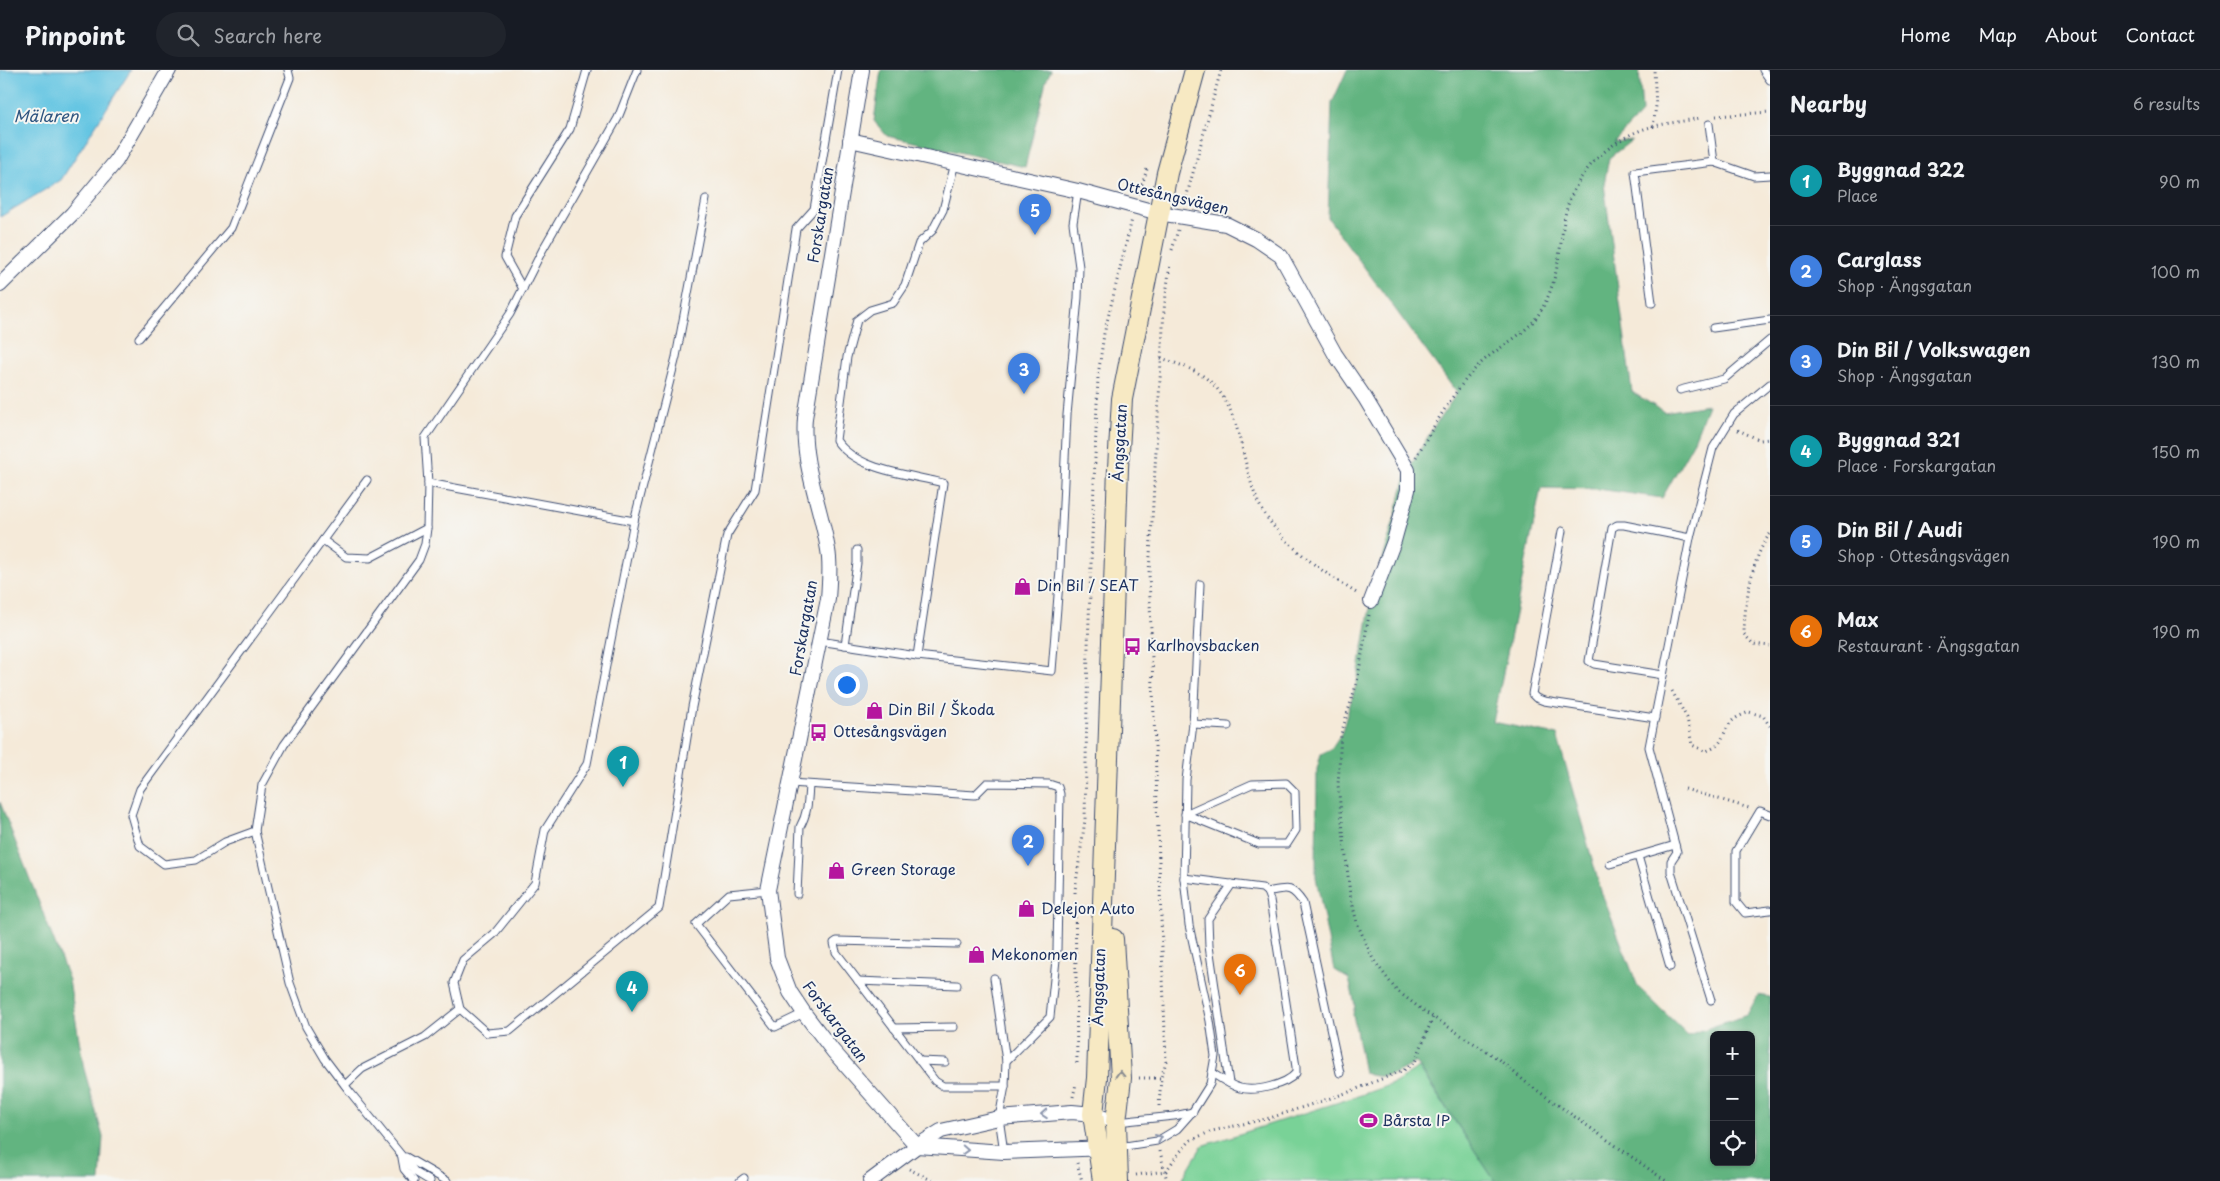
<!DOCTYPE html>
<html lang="en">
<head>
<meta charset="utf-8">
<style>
	:root { --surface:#171b24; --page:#20242c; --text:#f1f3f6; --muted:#9ea1a6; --line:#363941; --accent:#db2777 }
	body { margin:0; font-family:"Playpen Sans",sans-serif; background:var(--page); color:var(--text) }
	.controls { position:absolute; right:15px; bottom:15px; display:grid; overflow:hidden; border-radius:8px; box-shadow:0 1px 4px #0004 }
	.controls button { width:45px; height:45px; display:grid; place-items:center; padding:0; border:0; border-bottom:1px solid var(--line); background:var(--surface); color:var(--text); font:25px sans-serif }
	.you { position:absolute; left:846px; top:614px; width:18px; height:18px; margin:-12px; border:4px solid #fff; border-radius:50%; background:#1a73e8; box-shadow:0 0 0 8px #1a73e833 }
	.badge { display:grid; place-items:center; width:32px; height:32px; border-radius:50%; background:var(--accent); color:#fff; font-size:16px; font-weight:700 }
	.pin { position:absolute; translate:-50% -41px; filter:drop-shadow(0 1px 2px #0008) }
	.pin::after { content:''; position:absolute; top:26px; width:18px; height:15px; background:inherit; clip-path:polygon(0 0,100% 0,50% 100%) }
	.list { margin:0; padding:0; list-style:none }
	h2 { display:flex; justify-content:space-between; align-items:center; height:65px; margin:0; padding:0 20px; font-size:21px }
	h2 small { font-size:16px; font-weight:400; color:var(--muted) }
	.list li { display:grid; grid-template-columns:32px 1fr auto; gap:15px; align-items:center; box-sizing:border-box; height:90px; padding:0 20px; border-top:1px solid var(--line) }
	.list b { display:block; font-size:19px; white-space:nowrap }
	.list p { margin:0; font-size:16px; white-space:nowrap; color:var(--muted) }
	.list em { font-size:16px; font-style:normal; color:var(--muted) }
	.icon { flex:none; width:28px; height:28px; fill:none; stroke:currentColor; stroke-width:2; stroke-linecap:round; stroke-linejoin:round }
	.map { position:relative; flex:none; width:1770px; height:1111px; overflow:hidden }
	header { display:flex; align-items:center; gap:30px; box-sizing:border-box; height:70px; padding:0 25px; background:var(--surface); border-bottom:1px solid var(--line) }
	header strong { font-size:24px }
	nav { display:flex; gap:28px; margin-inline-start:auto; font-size:18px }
	.search { width:350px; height:45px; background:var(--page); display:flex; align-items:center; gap:12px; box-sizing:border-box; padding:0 18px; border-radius:28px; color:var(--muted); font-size:19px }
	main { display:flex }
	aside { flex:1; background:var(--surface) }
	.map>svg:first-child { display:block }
	.green { fill:#79d297; stroke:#4a807a }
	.forest { fill:#62b480; stroke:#3e726f; fill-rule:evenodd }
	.water { fill:#63c5e2; stroke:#3f7aa0 }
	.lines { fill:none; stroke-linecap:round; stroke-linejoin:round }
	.service-casing { stroke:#3c4b70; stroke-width:9 }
	.minor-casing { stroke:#3c4b70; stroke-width:16 }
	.secondary-casing { stroke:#3c4b70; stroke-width:22 }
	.path { stroke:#3c4b70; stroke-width:3; stroke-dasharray:1 4; stroke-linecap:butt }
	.service { stroke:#fff; stroke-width:7 }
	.minor { stroke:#fff; stroke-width:14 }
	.secondary { stroke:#f7e9c3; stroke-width:20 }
	.oneway { stroke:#898c90 }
	.oneway2 { stroke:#8d97ae }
	.labels { text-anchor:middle; stroke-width:4; stroke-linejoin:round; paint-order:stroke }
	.street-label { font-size:15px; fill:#1b2f5e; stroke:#f6f6f2 }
	.poi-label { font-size:15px; fill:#1b2f5e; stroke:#f6f6f2; text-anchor:start }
	.water-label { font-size:16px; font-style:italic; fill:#2d547f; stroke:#f6f6f2 }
</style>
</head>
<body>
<header>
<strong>Pinpoint</strong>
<div class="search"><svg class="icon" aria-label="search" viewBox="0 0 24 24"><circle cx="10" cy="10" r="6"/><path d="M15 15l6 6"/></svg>Search here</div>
<nav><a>Home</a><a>Map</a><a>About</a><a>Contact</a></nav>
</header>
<main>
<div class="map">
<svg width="1770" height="1111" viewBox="0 0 1770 1111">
	<rect width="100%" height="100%" fill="#f6f6f2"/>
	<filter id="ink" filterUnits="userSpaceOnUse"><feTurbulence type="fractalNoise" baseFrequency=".02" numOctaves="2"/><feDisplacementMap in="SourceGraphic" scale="10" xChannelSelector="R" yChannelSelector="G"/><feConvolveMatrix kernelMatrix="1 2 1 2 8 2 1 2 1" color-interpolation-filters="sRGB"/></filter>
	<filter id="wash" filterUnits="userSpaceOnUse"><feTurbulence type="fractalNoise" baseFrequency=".0096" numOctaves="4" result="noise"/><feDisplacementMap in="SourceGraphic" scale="20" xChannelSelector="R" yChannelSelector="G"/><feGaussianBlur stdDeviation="1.12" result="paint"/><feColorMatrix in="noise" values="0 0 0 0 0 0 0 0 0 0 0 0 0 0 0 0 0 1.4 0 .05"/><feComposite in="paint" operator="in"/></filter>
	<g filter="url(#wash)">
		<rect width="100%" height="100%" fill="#f5ead9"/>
		<path class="green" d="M1419 998 1495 1111H1181L1202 1076 1361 1025 1395 1013Z"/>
		<g class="forest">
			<path d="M881 0H1051L1046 11 1025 97 887 66 874 51Z"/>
			<path d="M1347 0H1639L1642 42 1614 72 1632 70 1609 88 1604 114 1632 322 1664 342 1708 335 1693 373 1662 428 1598 419 1541 418 1493 652 1557 665 1601 821 1638 917 1688 965 1747 945 1758 925 1770 927V1111H1495L1416 992C1397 1003 1385 1011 1364 1003L1353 944 1355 935 1349 909 1334 900 1316 807 1317 699 1321 684 1331 679 1341 664 1357 612 1371 531 1408 400 1433 358 1457 323 1328 148 1332 33ZM1714 965H1751V1092H1714Z"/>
			<path d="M0 732 69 910 84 999 103 1067 100 1111H0Z"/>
		</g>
		<path class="water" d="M0 0H131L61 110 0 147Z"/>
	</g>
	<g filter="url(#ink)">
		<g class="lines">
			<defs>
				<g id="service">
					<path d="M1763 0 1770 10"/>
					<path d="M1709 54 1714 92"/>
					<path d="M523 219 505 187 515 146 570 59 587 0"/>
					<path d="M1652 233 1635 102 1714 92 1754 106 1770 105"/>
					<path d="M1713 258 1770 250"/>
					<path d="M139 268 231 158 290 8 288 0"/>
					<path d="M1680 320 1724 309 1770 270"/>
					<path d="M428 413 634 451"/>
					<path d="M1562 461 1532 624 1536 628 1544 631 1655 648"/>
					<path d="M323 470 346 487 370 488 427 458"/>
					<path d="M819 571 917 586 1052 601 1060 500 1067 345 1078 228 1079 197 1073 153 1078 121"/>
					<path d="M845 575 857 493V480"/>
					<path d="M917 586 943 413C909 404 857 401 836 370L847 287 857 250 870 240 893 233 905 215 919 173 932 161 943 140 955 93"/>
					<path d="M1663 605 1594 594 1589 591 1612 458 1617 455H1624L1690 468"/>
					<path d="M1193 654 1200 514"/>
					<path d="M790 713 975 725 987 713 1049 714 1058 717 1060 724 1057 880 1050 947 1006 991"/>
					<path d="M1286 713 1295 722 1296 760 1287 774H1259L1185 744 1252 714Z"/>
					<path d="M1770 745 1760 741 1736 781V832L1745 843 1770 840"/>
					<path d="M255 761 225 772 196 790 164 794 140 776 131 745 140 719 367 410"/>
					<path d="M1638 786 1670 897"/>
					<path d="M1610 794 1675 775"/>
					<path d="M1184 808 1262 818 1267 822 1270 830 1296 997V1003C1286 1015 1255 1022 1240 1018 1231 1016 1220 1008 1212 1003"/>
					<path d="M768 820 729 824 696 854 775 957 804 943"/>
					<path d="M1267 822C1287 818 1291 815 1303 833L1340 1003"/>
					<path d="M797 824 800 757C808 743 808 730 809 715"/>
					<path d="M957 874 837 871 834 873 836 882 935 1011 943 1016H1005"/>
					<path d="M994 908 1006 991 1005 1016 999 1048 1004 1082"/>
					<path d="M858 911 957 915"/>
					<path d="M1711 930 1671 802V791L1677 782 1649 677 1690 468 1713 378 1734 344 1770 314"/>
					<path d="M460 939 454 913 463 890 494 864 535 813 545 760 587 694 634 451 676 287 706 129"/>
					<path d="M894 958 954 957"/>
					<path d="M919 991 945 992"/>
					<path d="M1229 1013 1209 876 1208 849 1232 814"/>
					<path d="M345 1015 362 999 425 967 460 939 487 963 510 961 659 838 692 637 727 465 755 420 796 159 814 139 838 0"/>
					<path d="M1117 1052 1174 1046 1193 1042"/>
					<path d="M1119 1077 1157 1071 1177 1059 1193 1041 1210 1014 1215 986 1210 951 1189 855 1184 808 1186 710 1193 654 1228 656"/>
					<path d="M406 1087 447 1111"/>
					<path d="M402 1088 404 1099 414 1111"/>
					<path d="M430 1111 415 1102 350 1022 325 989 306 957 290 913 255 761 262 715 284 675 419 490 425 474 427 458 428 413 425 368 510 244 543 179 618 48 637 0"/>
					<path d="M740 1111 744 1108"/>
				</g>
				<g id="minor">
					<path d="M862 0 805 348C801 393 821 436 828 480 831 496 829 513 828 529L768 820 777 888 790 922 804 943 833 981 917 1076 1004 1082 1107 1078"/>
					<path d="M850 70 1078 121 1159 143 1226 154 1256 169 1281 186 1335 284 1365 328 1408 400V420L1394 471 1371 531"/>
					<path d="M0 215 72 144 116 91 169 0"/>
					<path d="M870 1111 917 1076 941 1061 999 1048 1072 1042 1093 1044 1116 1052"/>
				</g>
				<g id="secondary">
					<path d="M1113 869 1121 1008 1116 1052 1118 1111"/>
					<path d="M1103 1111 1093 1044 1097 1008 1118 398 1122 329 1167 103 1195 0"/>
				</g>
			</defs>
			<use href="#service" class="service-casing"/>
			<use href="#minor" class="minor-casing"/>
			<use href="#secondary" class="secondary-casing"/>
			<g class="path">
				<path d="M1716 46 1770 42"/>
				<path d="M1653 57 1656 36 1654 0"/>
				<path d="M1139 124 1148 96"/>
				<path d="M1185 132 1221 0"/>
				<path d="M1172 180 1178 160"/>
				<path d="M1161 288C1175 293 1191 298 1203 306 1244 334 1239 394 1260 436 1279 472 1324 503 1358 524"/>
				<path d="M1738 360 1760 370 1770 369"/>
				<path d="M1416 387C1432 359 1457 315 1481 293 1496 279 1525 264 1536 248 1557 219 1559 185 1564 151 1571 108 1604 73 1644 59 1662 53 1682 52 1700 48"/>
				<path d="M1770 464C1752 486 1744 536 1744 564L1753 574 1770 576"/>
				<path d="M1369 545 1357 612 1341 664 1338 715 1350 824 1357 853 1373 889 1396 920 1425 942 1497 988 1528 1014 1666 1111"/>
				<path d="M1672 621 1687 648 1692 675 1706 681C1724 675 1720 668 1729 655 1733 648 1742 645 1749 642L1763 646 1770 656"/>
				<path d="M1685 719 1749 738"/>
				<path d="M1077 993 1075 820 1085 750 1088 576 1098 306 1104 264 1132 149"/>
				<path d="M1139 1008H1161"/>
				<path d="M1073 1027 1076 1014"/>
				<path d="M1159 1036 1161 1008 1166 992 1149 503 1164 240 1170 194"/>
				<path d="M1160 1081 1167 1111"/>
				<path d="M1077 1093 1082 1111"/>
				<path d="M909 1099 933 1111"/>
				<path d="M1136 1105 1166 1101 1178 1084 1191 1070 1212 1061 1270 1048 1349 1022 1404 1000 1415 992 1433 947"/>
			</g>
			<use href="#service" class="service"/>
			<use href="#minor" class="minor"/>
			<use href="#secondary" class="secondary"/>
		</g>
		<defs><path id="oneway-chevron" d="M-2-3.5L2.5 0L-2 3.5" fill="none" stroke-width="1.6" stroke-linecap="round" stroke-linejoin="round" transform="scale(1.25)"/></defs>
		<use class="oneway" href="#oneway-chevron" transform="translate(1120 1004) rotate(-91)"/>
		<g class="oneway2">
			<use href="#oneway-chevron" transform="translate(1044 1044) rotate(176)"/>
			<use href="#oneway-chevron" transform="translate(1159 1068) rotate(-23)"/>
			<use href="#oneway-chevron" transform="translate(965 1080) rotate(3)"/>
		</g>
	</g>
	<defs>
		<symbol id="shop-bare" viewBox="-9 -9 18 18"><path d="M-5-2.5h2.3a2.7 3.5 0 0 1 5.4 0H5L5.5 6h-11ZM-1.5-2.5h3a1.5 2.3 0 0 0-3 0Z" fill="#b5179e" stroke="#f6f6f2" stroke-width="2.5" paint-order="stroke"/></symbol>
		<symbol id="bus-bare" viewBox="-9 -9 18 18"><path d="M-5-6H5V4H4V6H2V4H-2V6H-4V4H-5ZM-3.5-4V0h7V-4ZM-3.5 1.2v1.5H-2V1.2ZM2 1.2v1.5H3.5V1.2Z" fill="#b5179e" stroke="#f6f6f2" stroke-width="2.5" paint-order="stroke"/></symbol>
		<symbol id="stadium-bare" viewBox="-9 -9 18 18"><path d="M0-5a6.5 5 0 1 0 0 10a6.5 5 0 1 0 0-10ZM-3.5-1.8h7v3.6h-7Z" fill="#b5179e" stroke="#f6f6f2" stroke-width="2.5" paint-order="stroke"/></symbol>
	</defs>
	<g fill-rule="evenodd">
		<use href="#shop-bare" x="1010" y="504" width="25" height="25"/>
		<use href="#bus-bare" x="1120" y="564" width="25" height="25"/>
		<use href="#shop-bare" x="862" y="628" width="25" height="25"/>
		<use href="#bus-bare" x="806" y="650" width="25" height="25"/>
		<use href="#shop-bare" x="824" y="788" width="25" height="25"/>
		<use href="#shop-bare" x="1014" y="826" width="25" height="25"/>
		<use href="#shop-bare" x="964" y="872" width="25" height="25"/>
		<use href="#stadium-bare" x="1356" y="1038" width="25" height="25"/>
	</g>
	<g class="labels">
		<g class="street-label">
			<text transform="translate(1173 127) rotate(13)" y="5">Ottesångsvägen</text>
			<text transform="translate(821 145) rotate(-81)" y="5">Forskargatan</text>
			<text transform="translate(1120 373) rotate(-87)" y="5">Ängsgatan</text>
			<text transform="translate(804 558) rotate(-80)" y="5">Forskargatan</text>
			<text transform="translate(1099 917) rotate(-88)" y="5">Ängsgatan</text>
			<text transform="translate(835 952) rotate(53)" y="5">Forskargatan</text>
		</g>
		<g class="poi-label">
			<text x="1037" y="521">Din Bil / SEAT</text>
			<text x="1147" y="581">Karlhovsbacken</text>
			<text x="888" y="645">Din Bil / Škoda</text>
			<text x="833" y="667">Ottesångsvägen</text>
			<text x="851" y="805">Green Storage</text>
			<text x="1041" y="844">Delejon Auto</text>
			<text x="991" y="890">Mekonomen</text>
			<text x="1382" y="1056">Bårsta IP</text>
		</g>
		<g class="water-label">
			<text x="46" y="52">Mälaren</text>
		</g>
	</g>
</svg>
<div class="controls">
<button>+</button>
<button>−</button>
<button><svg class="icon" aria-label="locate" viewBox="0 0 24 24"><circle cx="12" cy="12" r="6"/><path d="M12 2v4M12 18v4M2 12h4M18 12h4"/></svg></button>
</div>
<div class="you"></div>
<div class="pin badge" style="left:623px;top:717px;background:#0f9aa8">1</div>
<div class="pin badge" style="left:1028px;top:796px;background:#3f7fe0">2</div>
<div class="pin badge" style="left:1024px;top:324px;background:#3f7fe0">3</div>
<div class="pin badge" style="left:632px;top:942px;background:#0f9aa8">4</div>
<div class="pin badge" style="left:1035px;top:165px;background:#3f7fe0">5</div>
<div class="pin badge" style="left:1240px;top:925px;background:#e8710a">6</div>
</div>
<aside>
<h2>Nearby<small>6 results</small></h2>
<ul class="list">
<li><span class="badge" style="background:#0f9aa8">1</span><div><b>Byggnad 322</b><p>Place</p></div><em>90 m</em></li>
<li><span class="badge" style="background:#3f7fe0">2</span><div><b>Carglass</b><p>Shop · Ängsgatan</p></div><em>100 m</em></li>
<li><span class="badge" style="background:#3f7fe0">3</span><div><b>Din Bil / Volkswagen</b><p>Shop · Ängsgatan</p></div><em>130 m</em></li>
<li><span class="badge" style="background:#0f9aa8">4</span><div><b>Byggnad 321</b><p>Place · Forskargatan</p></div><em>150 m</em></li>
<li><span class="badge" style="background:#3f7fe0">5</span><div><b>Din Bil / Audi</b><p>Shop · Ottesångsvägen</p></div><em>190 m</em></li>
<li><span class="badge" style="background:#e8710a">6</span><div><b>Max</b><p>Restaurant · Ängsgatan</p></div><em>190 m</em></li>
</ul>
</aside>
</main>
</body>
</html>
